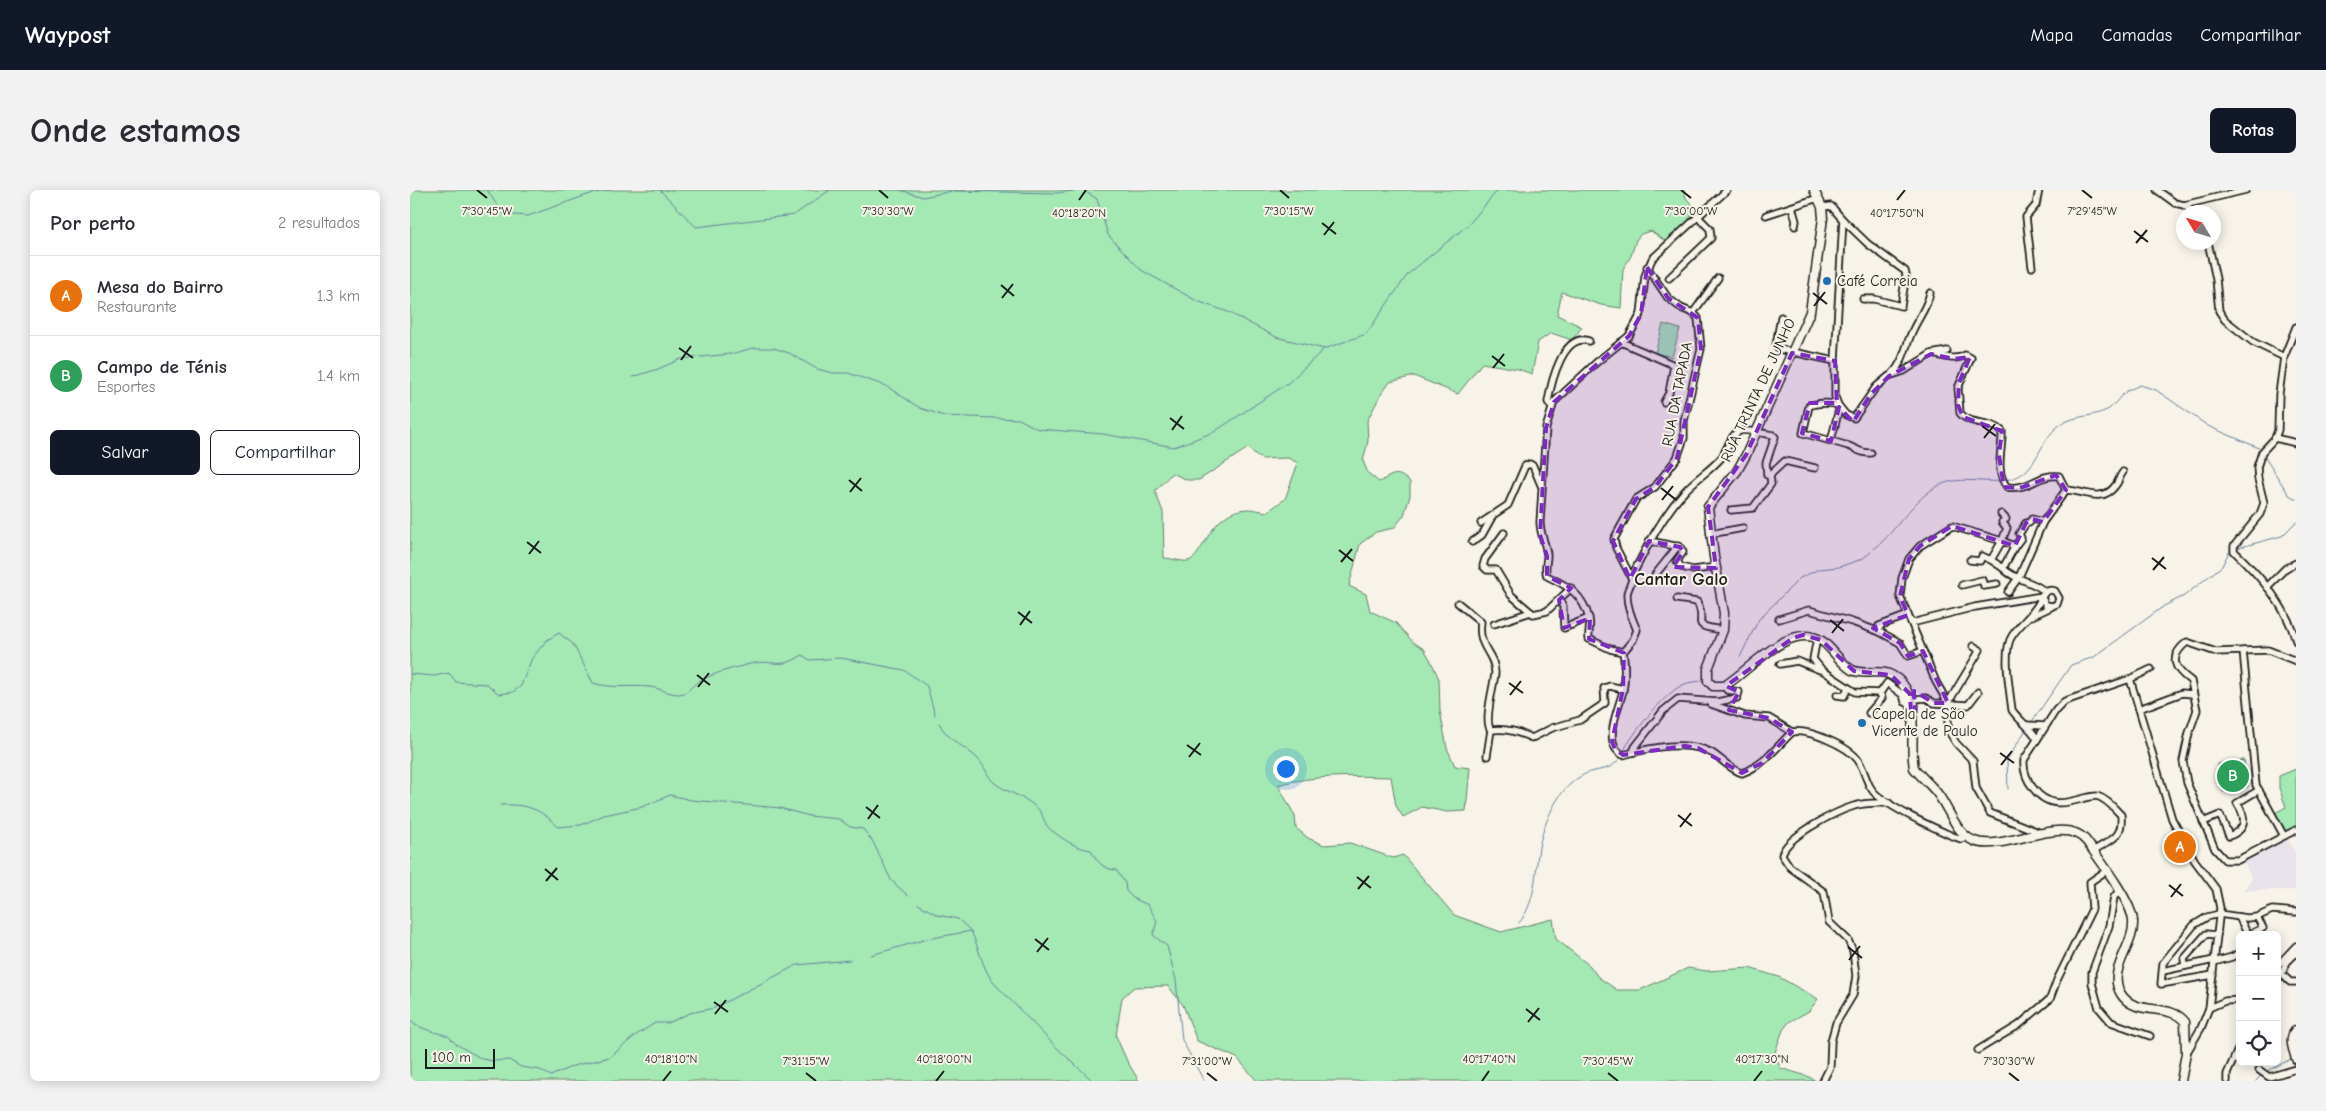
<!DOCTYPE html>
<html lang="pt">
<head>
<meta charset="utf-8">
<style>
	:root { --surface:#fff; --page:#f2f2f3; --text:#2b2b33; --muted:#7c7c81; --line:#e1e1e2; --accent:#111827 }
	body { margin:0; font-family:"Comic Neue",sans-serif; background:var(--page); color:var(--text) }
	.controls { position:absolute; right:15px; bottom:15px; display:grid; overflow:hidden; border-radius:8px; box-shadow:0 2px 12px #0003 }
	.controls button { width:45px; height:45px; display:grid; place-items:center; padding:0; border:0; border-bottom:1px solid var(--line); background:var(--surface); color:var(--text); font:25px sans-serif }
	.compass { position:absolute; left:1766px; top:15px; width:45px; height:45px; border-radius:50%; background:var(--surface); box-shadow:0 2px 12px #0003; rotate:308deg }
	.scale { position:absolute; left:15px; bottom:12px; width:70px; box-sizing:border-box; padding-left:5px; border:2px solid #1c1c1c; border-top:0; font-size:14px; line-height:18px; white-space:nowrap; color:#1c1c1c; -webkit-text-stroke:4px #f7f3e8; paint-order:stroke }
	.you { position:absolute; left:875px; top:578px; width:18px; height:18px; margin:-12px; border:4px solid #fff; border-radius:50%; background:#1a73e8; box-shadow:0 0 0 8px #1a73e833 }
	.badge { display:grid; place-items:center; width:32px; height:32px; border-radius:50%; background:var(--accent); color:#fff; font-size:16px; font-weight:700 }
	.pin { position:absolute; translate:-50% -50%; border:2px solid #fff; box-shadow:0 1px 5px #0006 }
	.list { margin:0; padding:0; list-style:none }
	h2 { display:flex; justify-content:space-between; align-items:center; height:65px; margin:0; padding:0 20px; font-size:21px }
	h2 small { font-size:16px; font-weight:400; color:var(--muted) }
	.list li { display:grid; grid-template-columns:32px 1fr auto; gap:15px; align-items:center; box-sizing:border-box; height:80px; padding:0 20px; border-top:1px solid var(--line) }
	.list b { display:block; font-size:19px; white-space:nowrap }
	.list p { margin:0; font-size:16px; white-space:nowrap; color:var(--muted) }
	.list em { font-size:16px; font-style:normal; color:var(--muted) }
	.actions { display:flex; gap:10px; padding:15px 20px }
	.actions a { flex:1; padding:11px 0; border:1px solid var(--accent); border-radius:8px; text-align:center; font-size:18px; color:var(--accent) }
	.actions .main { background:var(--accent); color:#fff }
	.icon { flex:none; width:28px; height:28px; fill:none; stroke:currentColor; stroke-width:2; stroke-linecap:round; stroke-linejoin:round }
	.map { position:relative; flex:none; width:1886px; height:891px; overflow:hidden; border-radius:8px }
	header { display:flex; align-items:center; gap:30px; box-sizing:border-box; height:70px; padding:0 25px; background:var(--accent); color:#fff }
	header strong { font-size:24px }
	nav { display:flex; gap:28px; margin-inline-start:auto; font-size:18px }
	.intro { display:flex; align-items:center; justify-content:space-between; box-sizing:border-box; height:120px; padding:0 30px }
	h1 { margin:0; font-size:35px }
	.button { padding:12px 22px; border-radius:8px; background:var(--accent); color:#fff; font-size:18px; font-weight:700 }
	main { display:flex; gap:30px; padding:0 30px }
	aside { flex:1; background:var(--surface); border-radius:8px; box-shadow:0 2px 12px #0003 }
	.map>svg:first-child { display:block }
	.built { fill:#e8e2ea }
	.green { fill:#a4e8b4; stroke:#608268; fill-rule:evenodd }
	.lines { fill:none; stroke-linecap:round; stroke-linejoin:round }
	.stream { stroke:#65819b; stroke-width:1 }
	.street-casing { stroke:#1c1c1c; stroke-width:9 }
	.secondary-casing { stroke:#1c1c1c; stroke-width:11 }
	.street { stroke:#f7f3e8; stroke-width:5.5 }
	.secondary { stroke:#f7f3e8; stroke-width:8 }
	.marked { fill:#7b2cbf; fill-opacity:0.2; stroke:#7b2cbf; stroke-width:4; stroke-dasharray:10 6; stroke-linejoin:round }
	.ticks { fill:none; stroke:#1c1c1c; stroke-width:2 }
	.poi-dot { fill:#1f6fb2; stroke:#f7f3e8; stroke-width:2 }
	.labels { text-anchor:middle; stroke-width:4; stroke-linejoin:round; paint-order:stroke }
	.poi-label { font-size:15px; fill:#1c1c1c; stroke:#f7f3e8; text-anchor:start }
	.street-label { font-size:15px; fill:#1c1c1c; stroke:#f7f3e8 }
	.quarter-label { font-size:18px; font-weight:bold; fill:#1c1c1c; stroke:#f7f3e8 }
	.ticks-label { font-size:12px; text-anchor:middle; fill:#1c1c1c; stroke:#f7f3e8; stroke-width:4; stroke-linejoin:round; paint-order:stroke }
</style>
</head>
<body>
<header>
<strong>Waypost</strong>
<nav><a>Mapa</a><a>Camadas</a><a>Compartilhar</a></nav>
</header>
<div class="intro"><h1>Onde estamos</h1><a class="button">Rotas</a></div>
<main>
<aside>
<h2>Por perto<small>2 resultados</small></h2>
<ul class="list">
<li><span class="badge" style="background:#e8710a">A</span><div><b>Mesa do Bairro</b><p>Restaurante</p></div><em>1.3 km</em></li>
<li><span class="badge" style="background:#2e9e5b">B</span><div><b>Campo de Ténis</b><p>Esportes</p></div><em>1.4 km</em></li>
</ul>
<div class="actions"><a class="main">Salvar</a><a>Compartilhar</a></div>
</aside>
<div class="map">
<svg width="1886" height="891" viewBox="0 0 1886 891">
	<rect width="100%" height="100%" fill="#f7f3e8"/>
	<filter id="ink" filterUnits="userSpaceOnUse"><feTurbulence type="fractalNoise" baseFrequency=".02" numOctaves="2"/><feDisplacementMap in="SourceGraphic" scale="10" xChannelSelector="R" yChannelSelector="G"/><feConvolveMatrix kernelMatrix="1 2 1 2 8 2 1 2 1" color-interpolation-filters="sRGB"/></filter>
	<g filter="url(#ink)">
		<path class="built" d="M1877 648 1886 664V700H1833L1842 689 1833 670Z"/>
		<g class="green">
			<path d="M0 0H1274L1276 8 1285 18 1279 30 1255 51 1241 41 1231 44 1226 50 1221 66 1213 79 1211 118 1191 115 1152 102 1147 125 1172 137 1162 150 1141 143 1128 152 1122 184 1108 179 1072 173 1048 204 1004 186 980 192 970 206 957 231 958 251 953 271 958 283 969 292C984 284 986 280 1000 292V306L994 325 984 338 966 342 950 354 939 396 956 404 960 421 986 433 1003 452 1014 459 1020 469 1029 489 1030 521 1037 558 1045 576 1060 578 1056 621 1037 622 1012 617 993 627 986 616 981 587C943 586 904 585 868 595L885 626 886 638 898 648 914 655 940 653 983 668 993 665 1044 725 1091 742 1143 729 1146 749 1180 776 1188 787 1207 800H1230L1278 778 1297 781 1339 778 1369 787 1408 809 1399 821 1379 832 1373 840 1365 862 1370 878 1397 886 1406 891H847L827 868 787 851 773 815 758 796 724 797 712 808 706 846 717 871 729 891H2L0 888ZM838 258 851 269 878 268 888 273 875 309 857 322C851 321 844 319 838 319 799 320 794 368 778 371 771 372 761 368 754 368L753 322 745 301 762 283 777 290H789Z"/>
			<path d="M1253 134 1270 139 1262 167 1245 163Z"/>
			<path d="M1834 570 1838 597 1813 602 1808 574Z"/>
			<path d="M1886 579V635L1876 643 1865 623 1876 617 1869 598V586Z"/>
		</g>
		<g class="lines">
			<g class="stream">
				<path d="M77 0 93 24 118 26 180 4 201 0"/>
				<path d="M250 0 286 37 384 25 420 0"/>
				<path d="M490 0 513 7 542 1 646 3 673 0 687 9 698 45 731 80 787 111 818 122 866 147 914 159 956 144 998 84 1059 34 1088 0"/>
				<path d="M223 187 248 179 271 169 321 164 343 158H364L379 163 407 179 423 183H438L476 196 510 218 534 226 609 229 628 239 693 244 764 257 804 242 878 193 914 159"/>
				<path d="M1854 266 1879 305 1886 309"/>
				<path d="M1595 290C1627 286 1626 257 1646 238 1660 225 1680 228 1697 220 1703 217 1708 209 1713 204 1717 200 1724 198 1730 195L1746 200 1798 236 1849 258"/>
				<path d="M1827 358 1872 346 1886 332"/>
				<path d="M1464 359C1487 341 1503 308 1530 295 1548 286 1572 293 1591 291"/>
				<path d="M1330 467 1349 429 1390 388 1409 379 1429 377 1452 369 1461 362"/>
				<path d="M0 484 24 486 39 483 46 492 77 494 89 504 103 502 111 496 122 468 137 450 149 443 163 454 183 493C202 499 220 495 240 497 251 498 263 507 274 503 279 501 284 494 289 491 304 483 324 478 340 474 362 468 370 481 392 465L400 470 431 468 494 480 517 496 525 525"/>
				<path d="M529 533C538 551 555 556 568 569 576 577 577 588 586 594 600 604 617 607 629 620 634 626 634 635 641 640 654 650 666 658 681 660 687 672 693 679 706 680L715 693 716 701 723 708 738 715 747 731 743 745 757 756 766 790 772 850 794 891"/>
				<path d="M1621 533 1661 475 1684 467 1754 416 1774 406 1812 376 1819 362"/>
				<path d="M1213 562C1222 544 1252 507 1269 497 1276 492 1284 492 1292 491"/>
				<path d="M1598 599 1597 570 1617 538"/>
				<path d="M90 615C116 614 130 618 148 637L171 635 194 625 232 617 260 605 281 610 370 618 399 626 429 629 440 637 453 639 463 652 481 690 498 706"/>
				<path d="M508 714 528 725 548 729 560 740"/>
				<path d="M1109 733C1125 713 1125 688 1128 664 1130 647 1138 625 1147 610 1154 599 1163 590 1175 584 1188 578 1202 582 1210 567"/>
				<path d="M461 765 517 749 561 741C569 758 572 777 583 792L647 858 683 891"/>
				<path d="M0 830 5 835 18 840 38 846 46 854 72 869 83 871 99 870 111 877 130 880 141 886 163 876 200 867 226 845 245 833H258L280 823 304 818 387 775 440 770"/>
				<path d="M1855 882 1883 868"/>
				<path d="M1846 891 1852 884"/>
			</g>
			<defs>
				<g id="street">
					<path d="M1317 0 1242 69 1235 86 1231 124 1219 146 1188 171 1144 212 1136 238 1130 332C1130 344 1136 354 1137 365 1137 373 1134 379 1137 386 1158 396 1173 404 1179 429 1181 436 1178 442 1179 449L1200 459 1213 462 1223 450 1227 440C1222 429 1217 417 1217 405 1217 398 1223 393 1222 386 1237 356 1252 327 1274 302 1285 289 1300 281 1311 268 1317 261 1321 243 1330 241 1334 239 1358 244 1363 245L1365 247 1356 273 1357 285H1360L1375 271 1405 278"/>
					<path d="M1747 0 1765 13 1774 15 1783 22"/>
					<path d="M1774 15 1836 0"/>
					<path d="M1382 17 1386 31 1385 36"/>
					<path d="M1412 17 1421 16 1433 30 1425 171V207L1428 215 1436 225 1444 228 1466 197 1479 186 1494 181 1521 164 1537 161"/>
					<path d="M1356 25 1408 8"/>
					<path d="M1433 30 1458 54 1495 81 1496 85 1491 116 1464 109H1453"/>
					<path d="M1798 52 1806 89 1809 121 1815 130 1843 152 1874 167 1869 204 1868 240 1865 248 1852 262 1847 277 1848 289 1854 313 1850 324 1824 356V361C1850 386 1876 415 1886 451"/>
					<path d="M1622 77 1616 27 1626 15 1629 0"/>
					<path d="M1259 88 1301 48 1300 39 1287 26"/>
					<path d="M1283 123 1308 88"/>
					<path d="M1371 127 1366 155 1369 159 1425 171"/>
					<path d="M1211 152 1264 175 1259 203 1254 212"/>
					<path d="M1521 164C1533 165 1544 172 1555 165L1561 168 1548 198 1550 223C1560 236 1580 230 1592 241 1593 259 1584 281 1597 297 1618 301 1629 283 1649 286L1656 300 1633 332 1609 387 1598 402"/>
					<path d="M1874 167 1886 137"/>
					<path d="M1482 184C1494 172 1495 157 1502 142 1508 128 1517 118 1520 103"/>
					<path d="M1142 218 1138 212C1141 193 1153 142 1179 151"/>
					<path d="M1865 248 1886 253"/>
					<path d="M1421 251 1429 219 1428 215C1421 212 1406 213 1399 216L1393 243C1407 247 1421 251 1435 255 1445 257 1450 264 1461 263"/>
					<path d="M1656 300C1673 300 1692 314 1705 296 1709 292 1709 287 1713 282"/>
					<path d="M1321 320 1343 318 1361 294 1360 285"/>
					<path d="M1591 324 1596 329 1592 332 1597 338 1592 351 1605 356 1611 348 1609 344 1616 333H1619L1622 329 1633 332"/>
					<path d="M1071 333 1098 315 1115 276 1120 274 1123 276 1131 295"/>
					<path d="M1094 343 1075 369 1073 376 1077 380H1086L1101 405 1123 424 1137 421 1161 398"/>
					<path d="M1300 344 1333 338"/>
					<path d="M1239 351 1270 357 1273 362 1267 371 1271 377 1283 380 1306 377"/>
					<path d="M1062 352 1072 345 1082 327"/>
					<path d="M1605 356 1593 378 1581 370 1592 351 1542 336 1510 356 1499 369 1492 388 1490 406 1526 492 1538 513V540L1546 553 1563 571 1566 598 1580 623 1631 643"/>
					<path d="M1560 370 1570 371 1572 366 1581 370"/>
					<path d="M1593 378C1603 390 1627 392 1635 402"/>
					<path d="M1245 385 1268 356"/>
					<path d="M1222 389 1206 358 1204 349 1226 309 1245 297 1267 268 1274 248V231L1291 159 1288 128 1283 123 1271 118 1258 108 1237 77"/>
					<path d="M1552 395 1572 390 1574 396 1587 394"/>
					<path d="M1857 397 1876 378 1886 373"/>
					<path d="M1267 409 1287 412C1299 434 1276 435 1313 440"/>
					<path d="M1149 410 1153 416 1154 438 1179 428"/>
					<path d="M1048 413 1071 432C1067 458 1085 463 1085 483 1084 496 1073 532 1081 540 1097 538 1108 542 1122 548L1142 538 1170 530 1195 513 1194 498 1200 496 1213 499"/>
					<path d="M1622 426 1641 417"/>
					<path d="M1369 429 1399 420 1442 432 1470 442 1490 453 1498 466 1513 461"/>
					<path d="M1502 433 1565 417 1632 406"/>
					<path d="M1084 434 1121 422"/>
					<path d="M1470 442 1469 436 1498 425"/>
					<path d="M1407 448 1403 469 1412 480 1445 502 1470 503"/>
					<path d="M1777 452 1806 462 1833 461 1846 595 1874 646 1828 670H1815L1805 659 1777 593 1773 571 1779 543 1787 520 1781 491C1764 479 1758 467 1777 452Z"/>
					<path d="M1833 461 1858 460 1886 471"/>
					<path d="M1213 462C1215 472 1215 490 1213 501 1209 518 1191 554 1213 565 1239 558 1278 549 1302 563 1313 570 1320 579 1332 583 1354 575 1366 558 1382 542"/>
					<path d="M1370 474 1387 471 1410 480"/>
					<path d="M1720 489 1741 479"/>
					<path d="M1427 505 1434 506 1438 498"/>
					<path d="M1538 513 1570 460 1563 456"/>
					<path d="M1301 514 1335 526 1359 528 1382 542"/>
					<path d="M1729 519 1772 503 1782 504"/>
					<path d="M1459 523 1472 508 1470 503 1477 493 1493 505 1495 512 1501 514"/>
					<path d="M1502 524 1505 520V509L1516 508 1524 513 1558 515 1568 502"/>
					<path d="M1617 535 1635 536"/>
					<path d="M1382 542C1399 539 1438 556 1448 570 1456 582 1456 597 1468 606 1487 621 1518 635 1540 645L1551 649 1556 647"/>
					<path d="M1627 549C1621 537 1609 531 1602 520 1600 502 1592 460 1602 446 1609 435 1620 427 1627 416 1632 408 1634 397 1645 401L1649 408 1647 414 1642 416 1636 415 1632 408"/>
					<path d="M1223 562 1225 557 1253 521 1268 509 1307 512 1327 508 1329 502 1317 500 1314 496"/>
					<path d="M1077 566 1081 540"/>
					<path d="M1793 632 1810 625 1819 646C1838 639 1836 627 1827 613L1849 600"/>
					<path d="M1874 646 1886 640"/>
					<path d="M1683 661C1701 649 1713 649 1711 625 1704 618 1697 609 1687 606 1683 606 1679 607 1675 608 1654 614 1638 618 1623 598 1616 589 1613 581 1614 570L1646 520 1655 511 1720 489 1762 629 1785 671 1806 699 1810 718 1799 818 1791 838 1777 862"/>
					<path d="M1709 701 1704 707 1699 736 1682 782V793L1689 818 1701 832 1740 846"/>
					<path d="M1829 727 1838 745"/>
					<path d="M1838 745 1853 738 1847 727"/>
					<path d="M1886 763 1876 773 1872 784 1880 792H1886"/>
					<path d="M1804 772 1822 767 1830 762"/>
					<path d="M1775 776 1774 769 1796 744 1807 745"/>
					<path d="M1867 776 1886 756"/>
					<path d="M1753 781 1804 770"/>
					<path d="M1803 785 1751 794 1753 773 1784 735 1797 727 1809 724 1837 728 1847 727 1862 720 1886 722"/>
					<path d="M1799 818 1815 811 1830 810"/>
					<path d="M1568 860 1609 835 1640 809 1647 790 1682 719 1680 692 1696 681"/>
					<path d="M1849 880 1859 887 1886 879"/>
					<path d="M1413 891 1420 877 1421 851 1426 833 1443 805 1446 786 1443 761 1438 750 1419 732 1414 702 1380 677 1372 665C1375 647 1427 621 1444 616 1455 612 1468 613 1479 613"/>
					<path d="M1817 891V884L1830 855"/>
				</g>
				<g id="secondary">
					<path d="M1404 0 1412 17 1413 28 1400 122 1336 265 1327 281 1298 317 1304 367 1314 423 1313 440 1298 479V491L1303 496H1314C1340 481 1379 430 1412 451 1423 459 1430 473 1442 480 1454 486 1468 479 1479 484 1514 499 1498 548 1504 578 1511 587 1520 594 1527 603 1539 618 1545 643 1564 651 1595 663 1655 622 1677 652 1689 669 1722 712 1723 731 1725 756 1696 780 1711 804 1725 827 1760 812 1775 832L1776 863 1771 891"/>
					<path d="M1886 840C1878 849 1883 858 1886 869"/>
				</g>
			</defs>
			<use href="#street" class="street-casing"/>
			<use href="#secondary" class="secondary-casing"/>
			<use href="#street" class="street"/>
			<use href="#secondary" class="secondary"/>
		</g>
	</g>
	<path class="marked" d="M1237 77 1258 108 1288 128 1291 159 1267 268 1245 297 1226 309 1203 351 1220 389 1239 351 1270 357 1273 362 1263 377 1306 378 1298 317 1336 265 1382 163 1425 171 1427 213H1400L1392 243 1421 251 1429 217 1443 232 1461 204 1479 186 1521 164 1544 169 1560 167 1549 193 1548 215 1553 227 1592 241 1589 265 1594 297 1610 298 1646 285 1656 300 1633 332 1622 329 1616 333 1605 356 1542 336 1510 356 1499 369 1490 406 1498 425 1463 438 1490 453 1498 466 1513 461 1538 513H1524L1504 501 1505 520 1501 526 1500 504 1481 485 1444 481 1411 450 1393 445 1383 448 1316 496 1329 502 1319 520 1359 528 1382 542 1352 573 1332 583 1288 558 1275 556 1213 565 1205 559 1202 552 1213 499 1214 463 1179 449 1180 428 1154 438 1149 410 1161 398 1137 386V366L1130 345 1136 238 1144 212 1219 146 1231 124Z"/>
	<path class="ticks" d="M67 0 77 8M469 0 478 8M870 0 879 8M1271 0 1281 8M1672 0 1682 8M669 10 676 0M1487 10 1495 0M912 33 926 44M1724 41 1738 52M914 45 924 32M1726 53 1737 40M591 95 604 106M1403 103 1417 114M592 108 603 94M1404 116 1415 102M269 158 283 168M1082 166 1095 176M271 170 281 156M1083 178 1094 164M760 228 774 239M1572 236 1586 246M762 240 772 226M1574 248 1585 234M439 290 452 301M1251 298 1265 309M440 302 451 288M1252 310 1263 296M117 352 131 363M929 360 943 371M119 364 129 351M1742 368 1756 379M931 372 942 359M1743 380 1754 367M608 422 622 433M1420 430 1434 441M610 435 620 421M1422 443 1433 429M287 485 300 495M1099 493 1113 503M288 497 299 483M1100 505 1111 491M777 555 791 565M1590 563 1604 573M779 567 790 553M1591 575 1602 561M456 617 470 628M1268 625 1282 636M458 629 468 615M1270 637 1281 623M135 679 148 690M947 687 961 698M136 691 147 678M1759 695 1773 706M948 699 959 686M1761 707 1771 694M625 749 639 760M1438 757 1452 768M627 762 638 748M1439 770 1450 756M304 812 318 822M1116 819 1130 830M305 824 316 810M1118 832 1129 818M396 883 406 891M797 883 807 891M1198 883 1208 891M1599 883 1609 891M253 891 261 881M526 891 534 881M1072 891 1079 881M1344 891 1352 881"/>
	<g class="poi-dot">
		<circle cx="1417" cy="91" r="5"/>
		<circle cx="1452" cy="533" r="5"/>
	</g>
	<g class="labels">
		<g class="poi-label">
			<text x="1427" y="96">Café Correia</text>
			<text x="1462" y="529">Capela de São<tspan x="1462" dy="17">Vicente de Paulo</tspan></text>
		</g>
		<g class="street-label">
			<text transform="translate(1348 200) rotate(-65)" y="5">RUA TRINTA DE JUNHO</text>
			<text transform="translate(1267 204) rotate(-79)" y="5">RUA DA TAPADA</text>
		</g>
		<g class="quarter-label">
			<text x="1271" y="395">Cantar Galo</text>
		</g>
	</g>
	<g class="ticks-label">
		<text x="879" y="25">7°30'15"W</text>
		<text x="1281" y="25">7°30'00"W</text>
		<text x="77" y="25">7°30'45"W</text>
		<text x="478" y="25">7°30'30"W</text>
		<text x="1682" y="25">7°29'45"W</text>
		<text x="669" y="27">40°18'20"N</text>
		<text x="1487" y="27">40°17'50"N</text>
		<text x="261" y="873">40°18'10"N</text>
		<text x="534" y="873">40°18'00"N</text>
		<text x="1079" y="873">40°17'40"N</text>
		<text x="1352" y="873">40°17'30"N</text>
		<text x="396" y="875">7°31'15"W</text>
		<text x="797" y="875">7°31'00"W</text>
		<text x="1198" y="875">7°30'45"W</text>
		<text x="1599" y="875">7°30'30"W</text>
	</g>
</svg>
<div class="controls">
<button>+</button>
<button>−</button>
<button><svg class="icon" aria-label="locate" viewBox="0 0 24 24"><circle cx="12" cy="12" r="6"/><path d="M12 2v4M12 18v4M2 12h4M18 12h4"/></svg></button>
</div>
<svg class="compass" viewBox="-18 -18 36 36"><path d="M0-13l5 13h-10z" fill="#e53935"/><path d="M0 13l5-13h-10z" fill="#7c7c81"/></svg>
<div class="scale">100 m</div>
<div class="you"></div>
<div class="pin badge" style="left:1770px;top:657px;background:#e8710a">A</div>
<div class="pin badge" style="left:1823px;top:586px;background:#2e9e5b">B</div>
</div>
</main>
</body>
</html>
